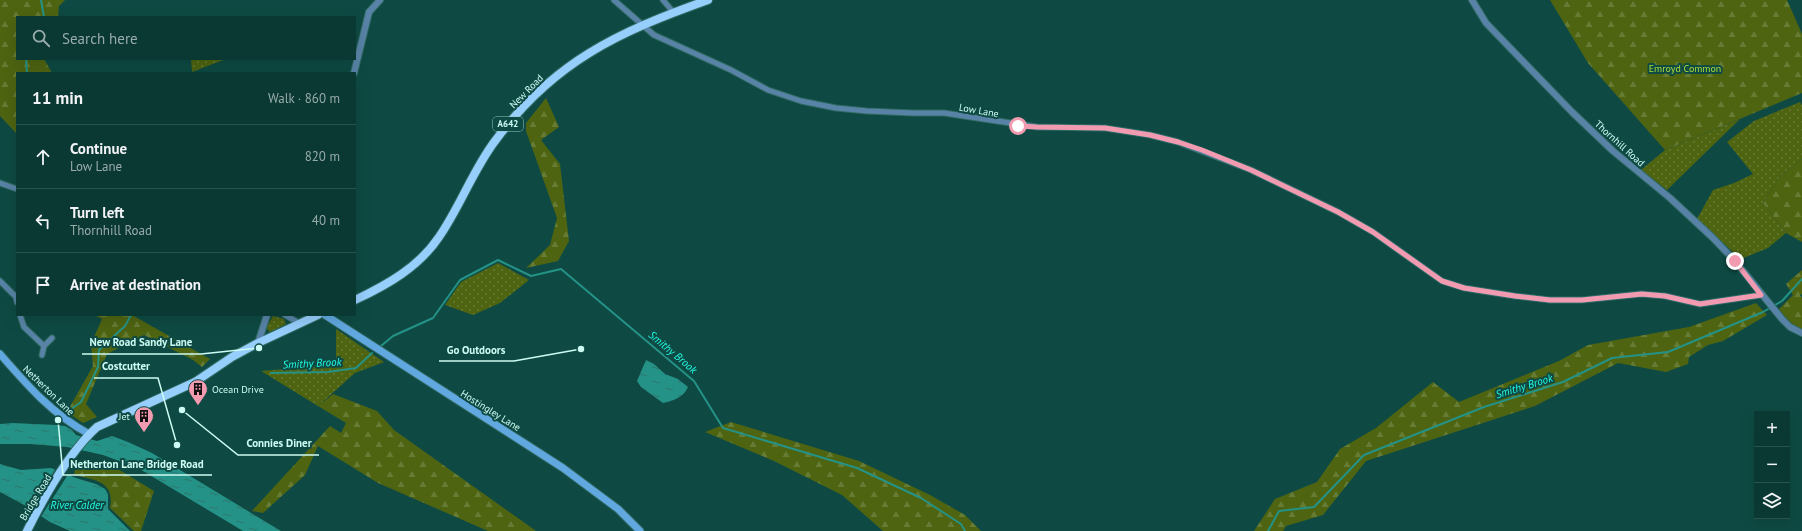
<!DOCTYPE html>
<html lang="en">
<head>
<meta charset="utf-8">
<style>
	:root { --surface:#0a3832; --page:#133f3a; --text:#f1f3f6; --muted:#99acac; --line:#2a524d }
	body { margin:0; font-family:"PT Sans",sans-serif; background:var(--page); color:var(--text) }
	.controls { position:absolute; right:12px; bottom:12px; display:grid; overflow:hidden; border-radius:0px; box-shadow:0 4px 16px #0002 }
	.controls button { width:36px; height:36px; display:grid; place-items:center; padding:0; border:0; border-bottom:1px solid var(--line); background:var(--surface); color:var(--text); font:20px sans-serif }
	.stop { position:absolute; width:12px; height:12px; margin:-9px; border:3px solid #f29aaf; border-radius:50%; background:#fff }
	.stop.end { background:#f29aaf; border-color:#fff; box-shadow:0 1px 4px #0008 }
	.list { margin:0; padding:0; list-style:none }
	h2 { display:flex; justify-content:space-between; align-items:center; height:52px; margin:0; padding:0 16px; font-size:17px }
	h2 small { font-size:13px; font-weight:400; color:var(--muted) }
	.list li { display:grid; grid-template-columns:26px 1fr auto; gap:12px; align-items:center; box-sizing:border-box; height:64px; padding:0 16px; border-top:1px solid var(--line) }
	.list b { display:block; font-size:15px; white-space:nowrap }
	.list p { margin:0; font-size:13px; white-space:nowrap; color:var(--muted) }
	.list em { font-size:13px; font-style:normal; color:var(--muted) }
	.icon { flex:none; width:22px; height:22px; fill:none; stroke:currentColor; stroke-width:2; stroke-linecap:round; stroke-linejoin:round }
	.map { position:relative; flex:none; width:1802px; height:531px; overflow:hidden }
	.search { position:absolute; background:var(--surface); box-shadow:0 4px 16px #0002; left:16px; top:16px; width:340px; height:44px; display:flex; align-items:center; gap:10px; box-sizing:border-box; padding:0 14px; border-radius:0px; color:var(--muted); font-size:15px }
	.panel { position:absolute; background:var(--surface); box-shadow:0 4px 16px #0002; left:16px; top:72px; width:340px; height:244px; border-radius:0px }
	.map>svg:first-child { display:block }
	.grass { fill:url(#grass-dots) }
	.forest { fill:url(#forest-firs) }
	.water { fill:url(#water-ripples) }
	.pier { fill:#0e4a43 }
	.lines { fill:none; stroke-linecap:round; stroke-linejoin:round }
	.stream { stroke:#249286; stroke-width:2 }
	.minor-casing { stroke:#306a63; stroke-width:7 }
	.tertiary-casing { stroke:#306a63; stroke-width:8 }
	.secondary-casing { stroke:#306a63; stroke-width:9 }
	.trunk-casing { stroke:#306a63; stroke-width:10 }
	.minor { stroke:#5883a6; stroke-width:5 }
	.tertiary { stroke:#5883a6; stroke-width:6 }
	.secondary { stroke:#61a8e0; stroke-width:7 }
	.trunk { stroke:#96cefc; stroke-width:8 }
	.route { stroke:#f29aaf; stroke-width:5 }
	.labels { text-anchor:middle; stroke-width:4; stroke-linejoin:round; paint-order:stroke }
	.shield { fill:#0e4a43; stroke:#94c7bf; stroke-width:1 }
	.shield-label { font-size:9px; font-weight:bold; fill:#cdfcf4 }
	.park-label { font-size:10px; fill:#b1de37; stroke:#0e4a43 }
	.street-label { font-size:10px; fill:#cdfcf4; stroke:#0e4a43 }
	.poi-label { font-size:10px; fill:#cdfcf4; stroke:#0e4a43; text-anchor:start }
	.water-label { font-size:11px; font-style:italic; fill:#22f9e4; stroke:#0e4a43 }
	.leader { fill:none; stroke:#cdfcf4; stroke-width:1.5 }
	.callout-dot { fill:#cdfcf4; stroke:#0e4a43; stroke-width:1.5 }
	.callout-label { font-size:11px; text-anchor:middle; font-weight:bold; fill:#cdfcf4; stroke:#0e4a43; stroke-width:4; stroke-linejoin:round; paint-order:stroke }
</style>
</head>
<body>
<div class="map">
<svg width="1802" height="531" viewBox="0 0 1802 531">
	<defs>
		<pattern id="grass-dots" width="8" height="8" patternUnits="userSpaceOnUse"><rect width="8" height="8" fill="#4e6411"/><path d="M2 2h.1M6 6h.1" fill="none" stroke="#667b34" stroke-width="1.8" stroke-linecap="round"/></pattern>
		<pattern id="forest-firs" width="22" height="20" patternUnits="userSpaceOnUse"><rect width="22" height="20" fill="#4e6411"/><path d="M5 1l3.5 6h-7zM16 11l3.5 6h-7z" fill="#667b34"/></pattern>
		<pattern id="water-ripples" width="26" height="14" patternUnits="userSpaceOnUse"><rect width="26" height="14" fill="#249286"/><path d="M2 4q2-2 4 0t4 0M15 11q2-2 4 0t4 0" fill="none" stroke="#2e766e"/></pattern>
	</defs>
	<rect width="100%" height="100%" fill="#0e4a43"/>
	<g class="grass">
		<path d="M191 59H226L192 72Z"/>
		<path d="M1800 102 1802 105V159L1780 176 1763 203 1786 233 1768 248 1741 259 1697 219 1713 190 1734 183 1753 174 1727 142 1754 121Z"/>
		<path d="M1740 119 1667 190 1641 170 1665 150Z"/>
		<path d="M498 263 529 280 500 303 473 315 445 305 461 282Z"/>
		<path d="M273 316 284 319 286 324 270 332 266 328Z"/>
		<path d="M336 329 384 362 355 373 318 406 261 371 336 365Z"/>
	</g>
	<g class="forest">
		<path d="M0 0H65L59 6 58 17H17V59H44L52 73H17V134L0 116Z"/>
		<path d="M1550 0H1787L1802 34V93L1665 150 1588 63Z"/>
		<path d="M546 98 559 127 541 140 560 164 569 241 558 261 526 268 550 245 557 218 526 131V123Z"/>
		<path d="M1802 159V242L1786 233 1763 203 1780 176Z"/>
		<path d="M1802 270V294L1800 295 1802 298V329L1793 325 1778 310 1793 295 1786 284Z"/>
		<path d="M1756 303 1767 315 1723 341 1708 345 1689 357 1688 364 1666 372 1618 363 1535 406 1366 461 1323 515 1286 526 1283 531H1254L1275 499 1317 482 1340 449 1376 428 1433 382 1459 402 1559 361 1588 345 1689 327Z"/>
		<path d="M94 315H132L210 359 202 367 193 360 144 335 107 354 86 404 97 417 83 423 67 412 93 366 91 344 102 319Z"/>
		<path d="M333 394 377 411 394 430 536 531H488L378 483 318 446 305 475 263 513 252 511 330 426 341 433 346 423 318 406Z"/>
		<path d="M731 422 859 461 930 495 965 515 981 531H883L842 495 774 461 705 432Z"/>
		<path d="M76 465 118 469 154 491 141 531H134L110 508C115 481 95 480 74 475Z"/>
	</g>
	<g class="water">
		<path d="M646 360 654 364 665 374 678 379 688 387C684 397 673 401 663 403L641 387 637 381Z"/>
		<path d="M13 423 56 425 65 426 72 430 76 435 97 441 112 436 128 442 152 453 281 531H243L138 468 103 455 67 447 30 444H0V424Z"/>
		<path d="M0 464 21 470 51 468 76 478 96 484 105 489 108 494V509L130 531H70L50 522 26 506 0 492Z"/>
	</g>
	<path class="pier" d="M56 468 69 473 40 518 30 511Z"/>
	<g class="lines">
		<g class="stream">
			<path d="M41 0 44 17"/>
			<path d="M26 59 27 73"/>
			<path d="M381 346 393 336 433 318 460 280 498 260 531 276 561 269 694 381 723 428 857 468 921 498 961 524 965 531"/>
			<path d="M271 373 328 372 356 368 372 353"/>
			<path d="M70 410 81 402 98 367 99 350 125 326 131 315"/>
			<path d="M1268 531 1279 511 1314 507 1364 455 1484 407 1563 382 1612 358 1668 352 1763 312 1782 301 1802 279"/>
		</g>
		<defs>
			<g id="minor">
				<path d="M614 0 654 35 731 70 768 90 801 101 836 108 867 111 913 113H944L1037 127 1105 128 1150 135 1178 142 1251 170 1338 212 1373 232 1442 281 1464 288 1515 296 1550 300H1582L1641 294 1665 296 1700 304 1761 295"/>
				<path d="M663 0 674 13"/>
				<path d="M0 183 17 189"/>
				<path d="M0 281 16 297 17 302"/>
				<path d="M20 315 24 327 44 346"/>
				<path d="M285 315 299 323"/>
				<path d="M42 355 44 346 52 338"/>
			</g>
			<g id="tertiary">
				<path d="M1472 0 1486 23 1572 112 1613 151 1670 198 1713 238 1735 261 1782 319 1790 327 1802 333"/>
				<path d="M354 73 369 12 380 0"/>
				<path d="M258 343 267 315"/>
			</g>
			<g id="secondary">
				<path d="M325 315 563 468 618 509 640 531"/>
				<path d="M0 354C27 385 52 414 89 434"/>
			</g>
			<g id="trunk">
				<path d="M355 300C387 285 419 267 439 237 460 207 473 170 495 141 553 62 618 32 708 0"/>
				<path d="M27 531C43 499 70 451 97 427L195 382 232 357 258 343 318 315"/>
			</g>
		</defs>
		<use href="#minor" class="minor-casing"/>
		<use href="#tertiary" class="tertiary-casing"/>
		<use href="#secondary" class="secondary-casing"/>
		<use href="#trunk" class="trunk-casing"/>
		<use href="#minor" class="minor"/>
		<use href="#tertiary" class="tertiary"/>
		<use href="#secondary" class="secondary"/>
		<use href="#trunk" class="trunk"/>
	</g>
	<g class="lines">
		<path class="route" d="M1018 126 1037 127 1105 128 1150 135 1178 142 1202 150 1251 170 1338 212 1373 232 1442 281 1464 288 1515 296 1550 300H1582L1642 294 1665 296 1700 304 1761 295 1735 261"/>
	</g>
	<defs>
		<symbol id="building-pin" viewBox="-11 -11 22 30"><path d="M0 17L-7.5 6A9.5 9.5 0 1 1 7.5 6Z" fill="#f29aaf" stroke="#0e4a43"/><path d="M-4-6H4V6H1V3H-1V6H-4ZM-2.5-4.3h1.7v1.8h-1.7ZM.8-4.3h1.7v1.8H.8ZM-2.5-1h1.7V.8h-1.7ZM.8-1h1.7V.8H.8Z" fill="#111"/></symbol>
	</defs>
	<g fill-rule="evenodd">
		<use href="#building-pin" x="187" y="378" width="22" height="30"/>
		<use href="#building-pin" x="133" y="405" width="22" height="30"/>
	</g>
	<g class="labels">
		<rect class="shield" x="493" y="117" width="30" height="14" rx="3"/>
		<g class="shield-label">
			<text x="508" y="127">A642</text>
		</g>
		<g class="park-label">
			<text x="1685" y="72">Emroyd Common</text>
		</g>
		<g class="street-label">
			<text transform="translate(526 91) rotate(-45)" y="4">New Road</text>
			<text transform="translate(979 110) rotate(10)" y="4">Low Lane</text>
			<text transform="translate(1620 143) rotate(42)" y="4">Thornhill Road</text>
			<text transform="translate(49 390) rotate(44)" y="4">Netherton Lane</text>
			<text transform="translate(491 410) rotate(32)" y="4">Hostingley Lane</text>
			<text transform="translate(35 497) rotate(-59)" y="4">Bridge Road</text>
		</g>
		<g class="poi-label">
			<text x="212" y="393">Ocean Drive</text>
			<text x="130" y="420" text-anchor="end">Jet</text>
		</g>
		<g class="water-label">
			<text transform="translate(673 352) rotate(40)" y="4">Smithy Brook</text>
			<text transform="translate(312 363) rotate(-3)" y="4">Smithy Brook</text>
			<text transform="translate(1524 386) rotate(-17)" y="4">Smithy Brook</text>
			<text x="77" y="509">River Calder</text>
		</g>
	</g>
	<path class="leader" d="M259 348L201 354H82M581 349L514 361H439M177 445L158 378H94M182 410L238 455H319M58 420L63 475H212"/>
	<g class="callout-dot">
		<circle cx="259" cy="348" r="4"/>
		<circle cx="581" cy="349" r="4"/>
		<circle cx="177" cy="445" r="4"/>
		<circle cx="182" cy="410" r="4"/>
		<circle cx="58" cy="420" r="4"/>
	</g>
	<g class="callout-label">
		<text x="141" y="346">New Road Sandy Lane</text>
		<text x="476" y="354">Go Outdoors</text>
		<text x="126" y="370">Costcutter</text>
		<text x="279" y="447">Connies Diner</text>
		<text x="137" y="468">Netherton Lane Bridge Road</text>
	</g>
</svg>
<div class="controls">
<button>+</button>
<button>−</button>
<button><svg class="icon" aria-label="layers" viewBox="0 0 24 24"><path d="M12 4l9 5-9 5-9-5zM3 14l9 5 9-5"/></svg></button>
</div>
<div class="stop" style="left:1018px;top:126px"></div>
<div class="stop end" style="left:1735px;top:261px"></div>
<div class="search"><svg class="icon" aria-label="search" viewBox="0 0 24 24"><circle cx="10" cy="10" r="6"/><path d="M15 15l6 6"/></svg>Search here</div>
<section class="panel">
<h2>11 min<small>Walk · 860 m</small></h2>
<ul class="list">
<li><svg class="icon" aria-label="ahead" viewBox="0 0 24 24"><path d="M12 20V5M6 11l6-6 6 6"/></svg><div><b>Continue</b><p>Low Lane</p></div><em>820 m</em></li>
<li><svg class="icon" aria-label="left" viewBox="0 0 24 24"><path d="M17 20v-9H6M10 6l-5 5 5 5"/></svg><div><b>Turn left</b><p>Thornhill Road</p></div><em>40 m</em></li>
<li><svg class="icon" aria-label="arrive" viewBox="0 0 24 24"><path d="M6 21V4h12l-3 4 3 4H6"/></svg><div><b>Arrive at destination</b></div></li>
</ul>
</section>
</div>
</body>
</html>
